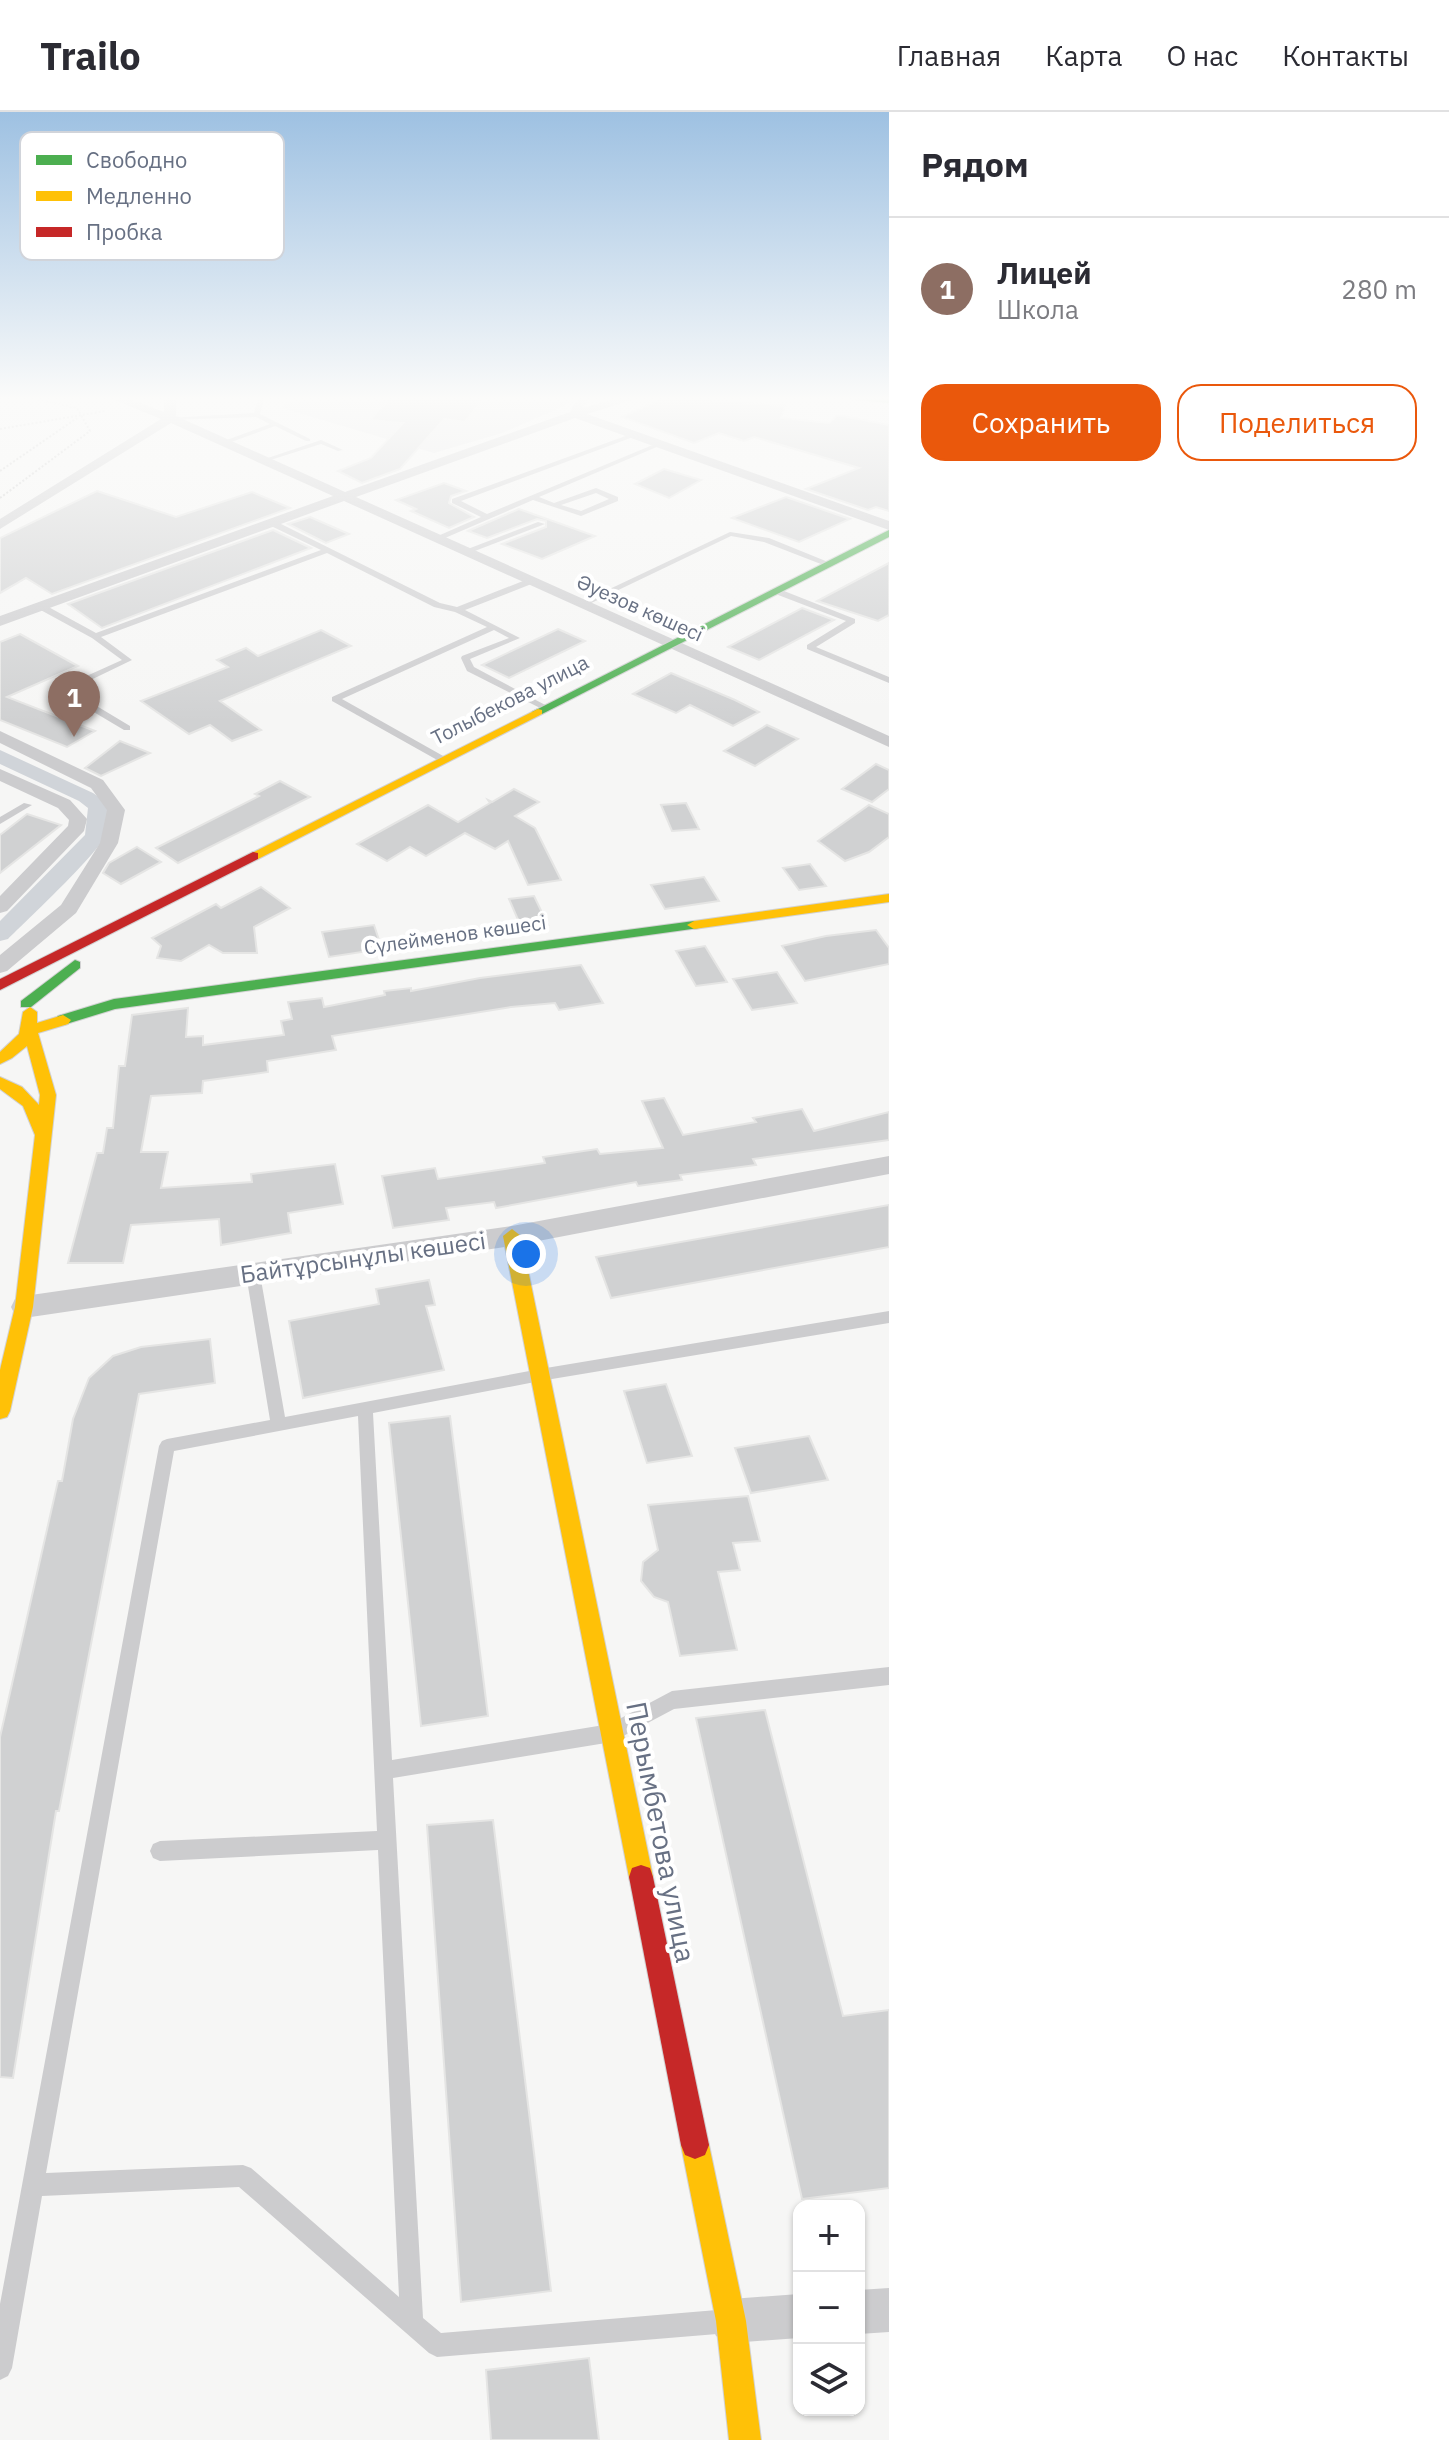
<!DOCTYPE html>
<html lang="ru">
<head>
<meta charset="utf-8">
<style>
	:root { --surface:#fff; --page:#f7f7f7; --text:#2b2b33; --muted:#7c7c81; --line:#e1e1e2; --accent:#ea580c }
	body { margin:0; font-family:"IBM Plex Sans",sans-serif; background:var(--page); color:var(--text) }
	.controls { position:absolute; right:24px; bottom:24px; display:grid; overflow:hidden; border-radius:16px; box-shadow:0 2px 6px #0004 }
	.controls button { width:72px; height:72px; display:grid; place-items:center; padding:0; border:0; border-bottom:2px solid var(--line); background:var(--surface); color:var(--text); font:40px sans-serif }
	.you { position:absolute; left:526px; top:1142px; width:28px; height:28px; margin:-20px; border:6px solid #fff; border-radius:50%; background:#1a73e8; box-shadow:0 0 0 12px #1a73e833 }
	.badge { display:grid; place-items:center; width:52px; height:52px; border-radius:50%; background:var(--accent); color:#fff; font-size:26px; font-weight:700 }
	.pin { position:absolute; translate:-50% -66px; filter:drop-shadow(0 2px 4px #0008) }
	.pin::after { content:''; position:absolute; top:42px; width:28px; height:24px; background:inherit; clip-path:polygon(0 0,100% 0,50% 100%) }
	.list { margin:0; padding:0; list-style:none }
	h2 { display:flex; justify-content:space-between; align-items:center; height:104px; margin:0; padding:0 32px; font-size:34px }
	h2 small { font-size:26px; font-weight:400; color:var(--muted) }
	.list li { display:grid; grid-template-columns:52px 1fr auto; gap:24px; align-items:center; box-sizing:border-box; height:144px; padding:0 32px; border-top:2px solid var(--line) }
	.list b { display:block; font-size:30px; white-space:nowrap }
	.list p { margin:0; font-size:26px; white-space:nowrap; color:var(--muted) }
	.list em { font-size:26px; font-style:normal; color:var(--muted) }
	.actions { display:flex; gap:16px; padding:24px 32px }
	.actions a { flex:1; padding:18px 0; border:2px solid var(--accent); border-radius:24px; text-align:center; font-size:28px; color:var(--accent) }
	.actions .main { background:var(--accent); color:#fff }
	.icon { flex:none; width:44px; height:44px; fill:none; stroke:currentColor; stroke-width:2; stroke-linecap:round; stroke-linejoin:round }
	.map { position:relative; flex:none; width:889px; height:2328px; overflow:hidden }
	header { display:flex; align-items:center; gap:48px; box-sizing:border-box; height:112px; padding:0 40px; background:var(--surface); border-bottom:2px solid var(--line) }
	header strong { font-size:38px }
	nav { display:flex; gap:44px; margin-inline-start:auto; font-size:28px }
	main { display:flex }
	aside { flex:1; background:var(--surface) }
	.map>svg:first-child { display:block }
	.built { fill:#e6e6e7 }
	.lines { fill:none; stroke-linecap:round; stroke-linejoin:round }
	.canal { fill:#d0d4d9; fill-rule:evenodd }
	.building { fill:#d0d1d2; stroke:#e5e5e4; stroke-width:2 }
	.fast-casing { stroke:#d2d2d3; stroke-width:2 }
	.slow-casing { stroke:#d2d2d3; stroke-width:2 }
	.jam-casing { stroke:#d2d2d3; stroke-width:2 }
	.path { stroke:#cacaca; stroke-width:2; stroke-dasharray:2 2; stroke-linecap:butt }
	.lane { fill:#ccccce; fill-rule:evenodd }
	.street { fill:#ccccce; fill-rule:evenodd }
	.fast { fill:#4caf50; fill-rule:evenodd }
	.slow { fill:#ffc107; fill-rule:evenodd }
	.jam { fill:#c62828; fill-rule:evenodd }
	.labels { text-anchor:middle; stroke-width:8; stroke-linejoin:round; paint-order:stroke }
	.far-street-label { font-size:20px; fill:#677083; stroke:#fff }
	.street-label { font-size:24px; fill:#677083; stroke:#fff }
	.near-street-label { font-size:28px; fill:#677083; stroke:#fff }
	.key { fill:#fff; stroke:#d1d4da; stroke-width:2 }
	.key-label { font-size:22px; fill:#677083 }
</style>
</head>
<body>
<header>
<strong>Trailo</strong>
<nav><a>Главная</a><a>Карта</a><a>О нас</a><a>Контакты</a></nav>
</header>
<main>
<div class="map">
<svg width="889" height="2328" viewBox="0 0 889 2328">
	<rect width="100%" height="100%" fill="#f6f6f5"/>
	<path class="built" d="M295 284H576L562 295 502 321 434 341 282 296Z"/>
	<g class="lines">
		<path class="canal" d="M0 638 93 681C110 692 113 703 106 722 101 739 25 810 8 827L0 829V809L85 723 88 696 79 689 0 652Z"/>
	</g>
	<g class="building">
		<path d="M392 284H485L465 310 444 307 400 357 362 371 338 359 371 346 403 311 370 308Z"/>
		<path d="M668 284 785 294 781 306 829 311 838 303 889 313V399L876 395 868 398 806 377 859 356 754 325 744 329 719 321 694 331 622 305Z"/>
		<path d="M664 357 701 368 669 386 635 372Z"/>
		<path d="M444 371 466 379 451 384 449 391 474 405 449 416 411 399 416 397 396 388Z"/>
		<path d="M97 379 176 405 252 380 290 396 52 482 26 466 0 481V426Z"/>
		<path d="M786 385 850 407 799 430 732 406Z"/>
		<path d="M519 397 595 424 542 447 502 432 546 415V409L537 407 487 426 468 419Z"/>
		<path d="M310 405 349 422 326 431 288 412Z"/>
		<path d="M273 418 311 436 102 516 68 492Z"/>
		<path d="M889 451V503L878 509 817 489Z"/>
		<path d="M802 496 834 508 759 548 728 535Z"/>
		<path d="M558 517 585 529 509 566 482 553Z"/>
		<path d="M321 518 351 534 220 589 261 618 232 629 210 613 189 622 141 589 228 555 217 548 246 536 258 544Z"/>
		<path d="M20 522 78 554 7 585 95 619 67 635 0 608V530Z"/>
		<path d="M671 561 735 588 759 600 733 614 690 593 676 601 633 582Z"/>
		<path d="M767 613 798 627 755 654 724 639Z"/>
		<path d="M120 629 150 641 101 664 85 656Z"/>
		<path d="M876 652 889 658V677L872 690 842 677Z"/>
		<path d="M280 669 310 685 178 751 156 736 259 684 255 682Z"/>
		<path d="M514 677 539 690 515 704 535 716 561 768 528 773 508 729 495 737 465 721 426 744 410 735 387 749 357 732 428 693 458 710 490 691 488 688 492 690Z"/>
		<path d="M686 691 699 717 672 719 661 693Z"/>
		<path d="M869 693 889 702V725L869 740 845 749 818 729Z"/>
		<path d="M27 702 61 713 0 761V723Z"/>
		<path d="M137 735 161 750 121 772 103 761 109 751Z"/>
		<path d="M810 752 826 774 799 778 783 756Z"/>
		<path d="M704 765 719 789 665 797 651 773Z"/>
		<path d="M261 775 290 796 254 815 257 841H223L209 833 181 849 157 846 161 834 152 826 216 792 221 796Z"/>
		<path d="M534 784 548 813 522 817 509 787Z"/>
		<path d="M374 813 382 837 329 845 322 820Z"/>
		<path d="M876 818 889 836V852L805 869 782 834 826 824Z"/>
		<path d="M705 834 727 870 696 874 676 839Z"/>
		<path d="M581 853 603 891 559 898 555 891 511 895 332 924 336 938 267 949 268 960 203 969 202 981 151 984 141 1040H168L161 1076 252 1070 251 1062 335 1052 343 1092 288 1101 291 1121 221 1133 219 1107 131 1113 123 1151H68L97 1041H103L107 1016H113L119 954H125L132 903 188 896 186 925 203 924V933L284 923 281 909 292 907 288 890 322 886 324 895 385 883 384 879 411 876V879L480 866Z"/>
		<path d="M777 860 797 891 752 898 733 867Z"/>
		<path d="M664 986 683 1023 756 1010 753 1006 802 997 814 1019 889 1000V1028L753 1047 756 1053 680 1063 682 1068 638 1074 636 1070 496 1096 494 1090 446 1096 449 1108 393 1116 382 1064 435 1056 438 1067 545 1051 543 1045 597 1037 600 1042 663 1036 642 989Z"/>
		<path d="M889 1093V1135L611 1186 596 1145Z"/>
		<path d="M429 1168 435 1193 426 1194 444 1258 303 1286 289 1209 379 1192 376 1177Z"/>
		<path d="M210 1227 215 1271 139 1282 59 1699H56L13 1966 0 1965V1625L58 1369H62L73 1307 89 1266 113 1244 141 1235Z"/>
		<path d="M666 1272 692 1344 647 1351 624 1279Z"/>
		<path d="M450 1304 488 1604 421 1614 389 1311Z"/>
		<path d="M809 1324 828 1368 751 1381 735 1336Z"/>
		<path d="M748 1384 760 1429 733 1431 740 1458 718 1460 737 1538 680 1544 668 1490 654 1485 641 1469 643 1450 658 1438 648 1393Z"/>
		<path d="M765 1598 843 1904 889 1898V2076L802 2087 696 1606Z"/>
		<path d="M493 1708 551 2179 461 2190 427 1713Z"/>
		<path d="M589 2246 599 2328H491L486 2258Z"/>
	</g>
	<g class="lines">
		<defs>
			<g id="fast">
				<path d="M832 284 889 287V291L836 286Z"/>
				<path d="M889 418V425L542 602 532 600Z"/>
				<path d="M694 809 699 810V816L115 897 63 913 55 908 58 904 114 887Z"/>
				<path d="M75 848 80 850V856L31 895H21V889Z"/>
			</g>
			<g id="slow">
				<path d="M538 597 542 598V602L258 747H248L246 744Z"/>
				<path d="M889 782V790L694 817 687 813 694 809Z"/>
				<path d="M30 895 37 900V911L63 903 71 908 68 912 38 921 56 983 33 1195 10 1299 7 1305 0 1307V1258L15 1195 35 1023 23 994 0 977V965L22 975 39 993 40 983 27 934 12 946 0 952V940L19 922 23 900Z"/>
				<path d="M512 1117 521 1124 653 1765 650 1774 641 1777 632 1774 629 1765 503 1124Z"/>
				<path d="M695 2019 705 2023 709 2033 746 2209 761 2328H729L716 2209 681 2033 685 2023Z"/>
			</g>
			<g id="jam">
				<path d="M253 740 258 741V747L0 878V867Z"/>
				<path d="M641 1753 650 1756 653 1765 709 2033 705 2043 695 2047 685 2043 681 2033 629 1765 632 1756Z"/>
			</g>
		</defs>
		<use href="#fast" class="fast-casing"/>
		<use href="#slow" class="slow-casing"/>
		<use href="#jam" class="jam-casing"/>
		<g class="path">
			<path d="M0 317 105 299"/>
			<path d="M0 359 77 306"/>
			<path d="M0 386 90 319 77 296 22 284"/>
		</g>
		<g class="lane">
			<path d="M259 284H265L260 302 310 327V329H306L275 314 223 333 221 330 270 312 256 305 170 308 167 306 254 301Z"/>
			<path d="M631 322 633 325 461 389 487 402 655 332H659V334L539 385 554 391 596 376 618 385V389L581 404 533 388 438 429 431 427 481 405 452 391V387ZM596 381 609 387 581 399 561 393Z"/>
			<path d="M321 328 343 338 338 339 321 332 264 350 259 349Z"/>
			<path d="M269 409H275L440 491 457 495 528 467H534V471L465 498 520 526 470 547 474 555 549 595 542 597 467 559 461 546 462 544 509 526 494 518 342 587 445 645V649H439L332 589V585L487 515 455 500 434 495 327 441 101 525 132 548 70 578 130 614V618H124L60 580V576L122 548 92 526 37 496V492H43L96 521 321 438 269 413Z"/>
			<path d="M538 410 545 412 467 442 460 440Z"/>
			<path d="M730 420 769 426 833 452 826 454 764 430 731 424 585 494 578 492Z"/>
			<path d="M773 477H779L855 507V511L816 535 889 565V571L807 537V533L846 509 773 481Z"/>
			<path d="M24 691 32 693 0 712V705Z"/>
			<path d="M253 1156 258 1158 260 1162 285 1305 540 1257 889 1199V1211L540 1269 373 1301 392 1648 610 1612 672 1579 889 1555V1573L674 1597 612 1630 393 1666 423 2206 441 2221 717 2198 725 2202 729 2210 725 2218 717 2222 437 2245 429 2241 239 2075 42 2084 12 2256 8 2264 0 2268V2192L159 1334 162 1329 167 1327 270 1308 246 1162 248 1158ZM358 1304 377 1719 160 1729 153 1732 150 1739 153 1746 160 1749 378 1738 399 2185 251 2056 243 2053 46 2061 174 1339Z"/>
		</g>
		<g class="street">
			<path d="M105 284H122L164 300V284H176V304L345 380 570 300 579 284H592L582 296 626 284H645L587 302 889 409V418L575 306 356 385 889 624V635L344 389 0 514V504L333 384 171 311 0 417V407L161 307Z"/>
			<path d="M0 619 103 668 125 698 118 731 76 801 7 859 0 861V843L61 793 100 731 107 698 91 676 0 631Z"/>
			<path d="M0 657 70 688 87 707 84 719 7 799 0 801V784L68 714 69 708 58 696 0 669Z"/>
			<path d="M889 1044V1062L512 1134 24 1206 15 1203 11 1195 15 1187 24 1184 512 1114Z"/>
			<path d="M889 2176V2220L859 2222V2178Z"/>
			<path d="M799 2182V2226L731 2231 716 2224 709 2209 716 2194 731 2187Z"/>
		</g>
		<use href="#fast" class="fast"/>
		<use href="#slow" class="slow"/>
		<use href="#jam" class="jam"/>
	</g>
	<linearGradient id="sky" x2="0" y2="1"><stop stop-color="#9ec1e2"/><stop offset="0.47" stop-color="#fbfbfa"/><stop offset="1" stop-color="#fbfbfa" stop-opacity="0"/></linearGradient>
	<rect width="889" height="610" fill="url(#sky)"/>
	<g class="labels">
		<g class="far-street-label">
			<text transform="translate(640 496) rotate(24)" y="7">Әуезов көшесі</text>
			<text transform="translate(510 588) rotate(-27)" y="7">Толыбекова улица</text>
			<text transform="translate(455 823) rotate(-8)" y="7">Сүлейменов көшесі</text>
		</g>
		<g class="street-label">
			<text transform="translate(363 1146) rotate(-8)" y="8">Байтұрсынұлы көшесі</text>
		</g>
		<g class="near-street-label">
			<text transform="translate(661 1720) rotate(79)" y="10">Перымбетова улица</text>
		</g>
	</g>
	<rect x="20" y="20" width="264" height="128" rx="12" class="key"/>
	<rect x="36" y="43" width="36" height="10" fill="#4caf50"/>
	<rect x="36" y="79" width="36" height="10" fill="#ffc107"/>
	<rect x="36" y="115" width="36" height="10" fill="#c62828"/>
	<g class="key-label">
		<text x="86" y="56">Свободно</text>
		<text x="86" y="92">Медленно</text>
		<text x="86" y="128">Пробка</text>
	</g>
</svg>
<div class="controls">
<button>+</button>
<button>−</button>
<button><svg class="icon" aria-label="layers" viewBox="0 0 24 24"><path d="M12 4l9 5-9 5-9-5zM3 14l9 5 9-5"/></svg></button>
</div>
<div class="you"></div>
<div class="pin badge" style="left:74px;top:625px;background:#8d6e63">1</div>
</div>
<aside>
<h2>Рядом<small></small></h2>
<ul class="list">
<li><span class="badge" style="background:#8d6e63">1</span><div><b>Лицей</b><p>Школа</p></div><em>280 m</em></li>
</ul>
<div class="actions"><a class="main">Сохранить</a><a>Поделиться</a></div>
</aside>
</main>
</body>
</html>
